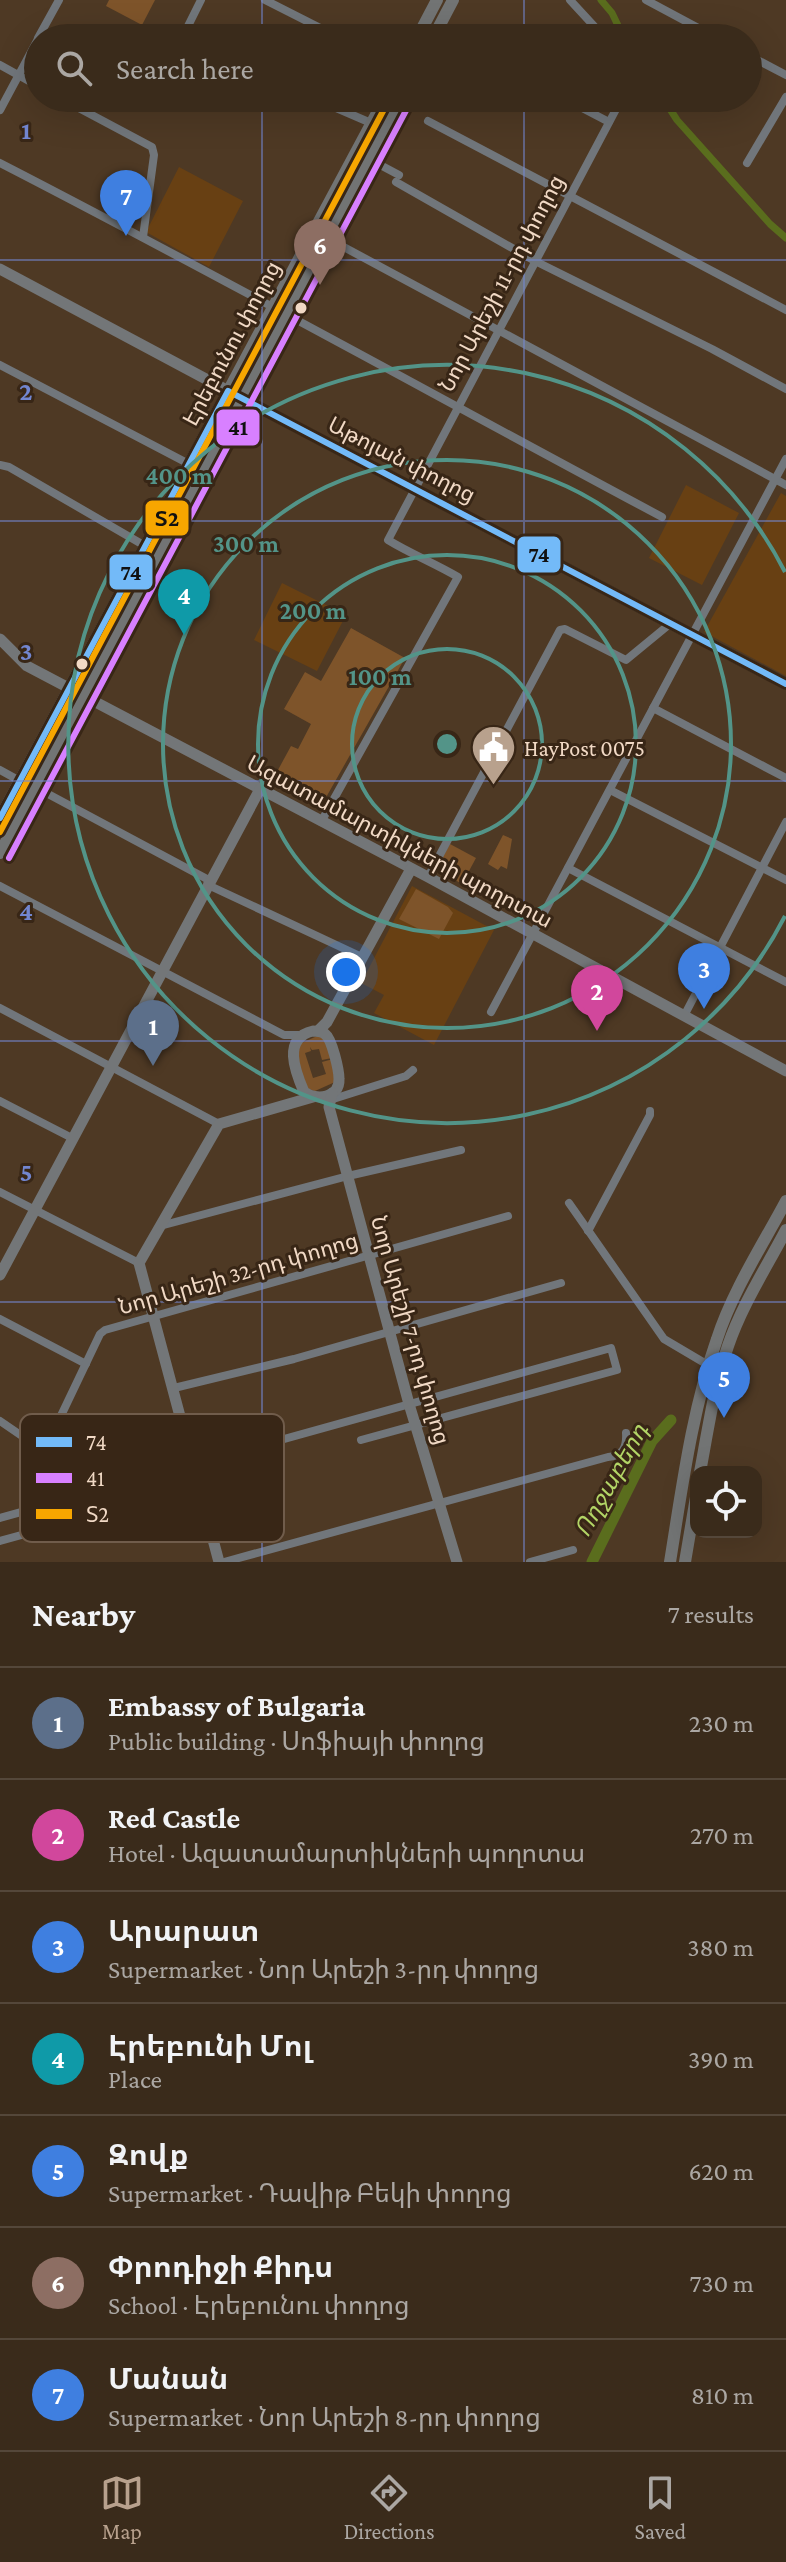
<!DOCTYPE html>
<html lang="en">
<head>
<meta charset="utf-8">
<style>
	:root { --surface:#3a2b1b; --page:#413324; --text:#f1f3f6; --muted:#aba7a3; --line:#54473a; --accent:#b8a18d }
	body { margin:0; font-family:"Crimson Pro","Noto Sans Armenian",serif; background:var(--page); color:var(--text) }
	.controls { position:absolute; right:24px; bottom:24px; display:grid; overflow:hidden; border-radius:16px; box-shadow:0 8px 32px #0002 }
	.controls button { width:72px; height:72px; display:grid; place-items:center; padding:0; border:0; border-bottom:2px solid var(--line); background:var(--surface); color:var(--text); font:40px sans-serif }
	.you { position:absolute; left:346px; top:972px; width:28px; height:28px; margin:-20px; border:6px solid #fff; border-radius:50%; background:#1a73e8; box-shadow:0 0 0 12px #1a73e833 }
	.badge { display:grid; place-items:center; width:52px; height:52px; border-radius:50%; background:var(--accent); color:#fff; font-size:26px; font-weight:700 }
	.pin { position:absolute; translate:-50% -66px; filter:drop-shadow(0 2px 4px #0008) }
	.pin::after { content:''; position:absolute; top:42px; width:28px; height:24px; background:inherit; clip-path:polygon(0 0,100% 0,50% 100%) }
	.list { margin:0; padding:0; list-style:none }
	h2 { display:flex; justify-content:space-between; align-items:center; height:104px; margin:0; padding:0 32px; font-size:34px }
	h2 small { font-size:26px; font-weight:400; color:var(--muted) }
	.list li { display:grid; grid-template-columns:52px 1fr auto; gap:24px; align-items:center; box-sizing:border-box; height:112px; padding:0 32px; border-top:2px solid var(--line) }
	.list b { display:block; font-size:30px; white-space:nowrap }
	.list p { margin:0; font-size:26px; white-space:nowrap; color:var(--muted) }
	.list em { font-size:26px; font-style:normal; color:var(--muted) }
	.icon { flex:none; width:44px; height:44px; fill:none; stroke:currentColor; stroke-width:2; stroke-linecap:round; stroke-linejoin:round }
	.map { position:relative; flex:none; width:786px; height:1562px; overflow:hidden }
	.search { position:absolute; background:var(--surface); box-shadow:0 8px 32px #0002; left:24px; right:24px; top:24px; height:88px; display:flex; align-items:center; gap:20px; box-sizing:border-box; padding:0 28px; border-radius:44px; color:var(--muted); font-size:30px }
	.sheet { height:888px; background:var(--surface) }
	nav { display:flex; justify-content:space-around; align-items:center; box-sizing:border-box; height:112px; border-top:2px solid var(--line); background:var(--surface); font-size:22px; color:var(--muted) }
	nav a { display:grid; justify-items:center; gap:4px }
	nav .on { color:var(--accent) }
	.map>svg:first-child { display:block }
	.built { fill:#684013 }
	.green { fill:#7e542a }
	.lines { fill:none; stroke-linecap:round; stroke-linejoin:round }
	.canal { stroke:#5a6d1d; stroke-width:7 }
	.river { stroke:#5a6d1d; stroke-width:11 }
	.street { stroke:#71767b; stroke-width:8 }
	.secondary { stroke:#737678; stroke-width:11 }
	.primary { stroke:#727474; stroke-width:12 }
	.bus-1-casing { stroke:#382616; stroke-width:12 }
	.bus-2-casing { stroke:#382616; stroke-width:12 }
	.bus-3-casing { stroke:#382616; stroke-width:12 }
	.bus-1 { stroke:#73baf8; stroke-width:6 }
	.bus-2 { stroke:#d880ff; stroke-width:6 }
	.bus-3 { stroke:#f7a600; stroke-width:6 }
	.grid { fill:none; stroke:#7286d0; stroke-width:2; stroke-opacity:0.55 }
	.ring { fill:none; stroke:#539488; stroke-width:4 }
	.bus-dot { fill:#f1d9c5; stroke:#382616; stroke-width:3 }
	.labels { text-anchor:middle; stroke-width:6; stroke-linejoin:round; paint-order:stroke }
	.street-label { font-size:22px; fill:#f1d9c5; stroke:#382616 }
	.poi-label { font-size:22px; fill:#f1d9c5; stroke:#382616; text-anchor:start }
	.water-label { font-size:24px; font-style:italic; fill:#b3d566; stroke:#382616 }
	.key { fill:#382616; stroke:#705c4b; stroke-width:2 }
	.key-label { font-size:22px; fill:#f1d9c5 }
	.grid-label { font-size:26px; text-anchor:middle; font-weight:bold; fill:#7286d0; stroke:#382616; stroke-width:6; stroke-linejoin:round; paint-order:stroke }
	.centre { fill:#539488; stroke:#382616; stroke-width:4 }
	.ring-label { font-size:24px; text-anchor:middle; font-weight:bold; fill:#539488; stroke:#382616; stroke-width:6; stroke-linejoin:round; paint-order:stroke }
	.line-badge { stroke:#382616; stroke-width:3 }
	.pale-badge-label { font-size:22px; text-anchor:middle; font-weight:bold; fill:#111 }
</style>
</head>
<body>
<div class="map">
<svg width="786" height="1562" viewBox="0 0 786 1562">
	<rect width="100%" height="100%" fill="#4e3924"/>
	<g class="built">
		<path d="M179 167 243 201 209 267 146 232Z"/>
		<path d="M686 485 739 513 702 585 649 558Z"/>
		<path d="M781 493 786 496V676L704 632Z"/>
		<path d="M282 583 346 615 317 671 254 640Z"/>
		<path d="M412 886 494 930 434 1045 374 1013 384 995 361 983Z"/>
	</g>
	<g class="green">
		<path d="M109 0H155L142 25 106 6Z"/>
		<path d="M351 628 405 658 320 808 272 781 291 746 298 749 311 724 284 709 305 672 321 681Z"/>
		<path d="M503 835 512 839 507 869 501 866 498 870 488 864Z"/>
		<path d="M450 844 476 858 462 884 436 869Z"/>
		<path d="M416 889 448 907 453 913 439 939 399 919Z"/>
		<path d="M315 1037H323L332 1058 322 1060 319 1049 312 1050 310 1047 311 1051 305 1053 313 1078 326 1074 322 1062 333 1059 335 1082 315 1091 308 1089 299 1069 297 1045Z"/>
	</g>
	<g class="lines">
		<g class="canal">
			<path d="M601 0 612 13 624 38"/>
			<path d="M663 98 677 120 770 224 786 238"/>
		</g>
		<path class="river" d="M592 1562 652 1441 671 1420"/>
		<g class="street">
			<path d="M201 0 187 28 205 38"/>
			<path d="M265 0 340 38"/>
			<path d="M570 0 605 38"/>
			<path d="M646 0 717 38"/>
			<path d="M38 38 59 0"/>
			<path d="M748 55 786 75"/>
			<path d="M0 65 38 86"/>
			<path d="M60 98 152 147 154 155 143 237"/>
			<path d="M313 98 371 123"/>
			<path d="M563 98 609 122"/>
			<path d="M0 110 38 39"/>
			<path d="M428 121 786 310"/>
			<path d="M369 159 399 175"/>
			<path d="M0 163C222 277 441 399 662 517"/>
			<path d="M747 163 786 97"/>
			<path d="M396 182 535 261 712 349 786 389"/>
			<path d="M314 231 786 485"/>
			<path d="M0 365 189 464"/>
			<path d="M0 465 9 467 159 554"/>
			<path d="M653 708 786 778"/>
			<path d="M0 770 20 781"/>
			<path d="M35 787 207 879 208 885 362 957"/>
			<path d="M610 790 786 880"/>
			<path d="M321 822 458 577C434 563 411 554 388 540L622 98"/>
			<path d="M568 868 786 982"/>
			<path d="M428 877 560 630 565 629 626 660 671 623"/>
			<path d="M0 886 284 1035H301"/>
			<path d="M0 1008 219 1124"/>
			<path d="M491 1012 786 459"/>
			<path d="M684 1016 786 822"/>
			<path d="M330 1100 406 1076 413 1070"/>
			<path d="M0 1101 72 1138"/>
			<path d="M0 1192 139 1263"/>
			<path d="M569 1203 664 1339 708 1365"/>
			<path d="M160 1226 348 1176 461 1150"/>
			<path d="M588 1231 650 1115V1111"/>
			<path d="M0 1319 86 1364"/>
			<path d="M174 1388 294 1359 561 1283"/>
			<path d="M0 1421 38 1447 41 1448 47 1445 100 1334 105 1330 508 1216"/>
			<path d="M41 1507 49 1531 272 1467 271 1444"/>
			<path d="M0 1518 611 1348 617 1370 361 1440"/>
			<path d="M0 1541 36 1531 30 1510"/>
			<path d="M224 1562 608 1457C622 1456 627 1448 626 1433"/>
			<path d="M530 1562 573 1550"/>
		</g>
		<g class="secondary">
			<path d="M0 269 264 410 786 684"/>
			<path d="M0 639 27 666 428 877 786 1071"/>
			<path d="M313 1031C318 1031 321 1031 325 1034 332 1039 339 1070 339 1079 340 1098 316 1101 304 1092 295 1071 282 1038 313 1031Z"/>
			<path d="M318 1031 327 1022 411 869"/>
			<path d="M332 1093 329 1107 409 1404 457 1562"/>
			<path d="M0 1275 260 789"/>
			<path d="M219 1562 139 1263 219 1124 313 1097"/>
		</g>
		<g class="primary">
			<path d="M417 38 437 0"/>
			<path d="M433 38 453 0"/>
			<path d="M0 818 385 98"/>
			<path d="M0 853 401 98"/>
			<path d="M700 1472C708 1430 714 1387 728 1346 742 1305 766 1268 786 1230"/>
			<path d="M670 1562C682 1488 692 1410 717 1339 733 1290 762 1246 786 1201"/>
			<path d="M685 1562 696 1497"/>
		</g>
		<defs>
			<path id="bus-1" d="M0 818 228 391 786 684"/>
			<path id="bus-2" d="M9 858 410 103"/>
			<path id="bus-3" d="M0 832 390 98"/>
		</defs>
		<use href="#bus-1" class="bus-1-casing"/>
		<use href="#bus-2" class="bus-2-casing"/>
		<use href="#bus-3" class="bus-3-casing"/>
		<use href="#bus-1" class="bus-1"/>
		<use href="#bus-2" class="bus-2"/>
		<use href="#bus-3" class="bus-3"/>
	</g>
	<path class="grid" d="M262 0V38M524 0V38M262 98V1562M524 98V1562M0 260H786M0 521H786M0 781H786M0 1041H786M0 1302H786"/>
	<g class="ring">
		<circle cx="447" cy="744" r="95"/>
		<circle cx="447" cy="744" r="189"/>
		<circle cx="447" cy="744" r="284"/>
		<path d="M785 916A379 379 0 1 1 785 572"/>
	</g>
	<defs>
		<symbol id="civic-pin" viewBox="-11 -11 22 30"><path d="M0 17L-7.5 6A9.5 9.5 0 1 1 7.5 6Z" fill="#b8a18d" stroke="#382616"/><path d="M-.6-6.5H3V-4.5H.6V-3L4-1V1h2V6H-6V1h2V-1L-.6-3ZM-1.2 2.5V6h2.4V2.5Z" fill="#fff"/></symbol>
	</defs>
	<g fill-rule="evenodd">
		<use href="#civic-pin" x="468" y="722" width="51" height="69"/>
	</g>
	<g class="bus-dot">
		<circle cx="301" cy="308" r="7"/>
		<circle cx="82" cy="664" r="7"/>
	</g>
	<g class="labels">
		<g class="street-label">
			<text transform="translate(501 283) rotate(-62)" y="8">Նոր Արեշի 11-րդ փողոց</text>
			<text transform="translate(231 343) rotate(-62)" y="8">Էրեբունու փողոց</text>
			<text transform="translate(402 459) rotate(27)" y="8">Աթոյան փողոց</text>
			<text transform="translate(400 841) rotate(28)" y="8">Ազատամարտիկների պողոտա</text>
			<text transform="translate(238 1273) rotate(-16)" y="8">Նոր Արեշի 32-րդ փողոց</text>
			<text transform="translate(411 1330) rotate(74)" y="8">Նոր Արեշի 7-րդ փողոց</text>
		</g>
		<g class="poi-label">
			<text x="524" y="756">HayPost 0075</text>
		</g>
		<g class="water-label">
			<text transform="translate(611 1480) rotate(-61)" y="8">Ողջաբերդ</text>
		</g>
	</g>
	<rect x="20" y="1414" width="264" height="128" rx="12" class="key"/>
	<rect x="36" y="1437" width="36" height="10" fill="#73baf8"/>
	<rect x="36" y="1473" width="36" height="10" fill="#d880ff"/>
	<rect x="36" y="1509" width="36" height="10" fill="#f7a600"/>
	<g class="key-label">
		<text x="86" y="1450">74</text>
		<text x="86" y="1486">41</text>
		<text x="86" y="1522">Տ2</text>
	</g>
	<g class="grid-label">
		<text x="26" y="139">1</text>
		<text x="26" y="400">2</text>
		<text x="26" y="660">3</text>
		<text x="26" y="920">4</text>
		<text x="26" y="1181">5</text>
	</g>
	<circle cx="447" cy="744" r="12" class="centre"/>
	<g class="ring-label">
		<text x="179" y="484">400 m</text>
		<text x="246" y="552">300 m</text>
		<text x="313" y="619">200 m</text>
		<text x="380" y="685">100 m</text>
	</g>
	<g class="line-badge">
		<rect x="215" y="408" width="46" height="39" rx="8" fill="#d880ff"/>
		<rect x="144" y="499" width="46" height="38" rx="8" fill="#f7a600"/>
		<rect x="516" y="535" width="46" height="39" rx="8" fill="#73baf8"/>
		<rect x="108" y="553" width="46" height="38" rx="8" fill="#73baf8"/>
	</g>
	<g class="pale-badge-label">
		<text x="238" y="435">41</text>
		<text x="167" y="526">Տ2</text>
		<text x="539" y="562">74</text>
		<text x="131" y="580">74</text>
	</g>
</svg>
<div class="controls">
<button><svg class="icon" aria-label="locate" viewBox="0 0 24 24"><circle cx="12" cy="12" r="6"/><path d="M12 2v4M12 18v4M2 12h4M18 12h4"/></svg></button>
</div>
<div class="you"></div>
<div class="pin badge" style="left:153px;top:1066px;background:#5c6f8a">1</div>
<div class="pin badge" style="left:597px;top:1031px;background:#d1479c">2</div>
<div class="pin badge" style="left:704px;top:1009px;background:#3f7fe0">3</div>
<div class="pin badge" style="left:184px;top:635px;background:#0f9aa8">4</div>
<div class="pin badge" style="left:724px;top:1418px;background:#3f7fe0">5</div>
<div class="pin badge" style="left:320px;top:285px;background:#8d6e63">6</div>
<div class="pin badge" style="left:126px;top:236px;background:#3f7fe0">7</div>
<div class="search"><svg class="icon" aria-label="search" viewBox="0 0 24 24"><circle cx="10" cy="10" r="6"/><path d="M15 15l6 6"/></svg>Search here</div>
</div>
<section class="sheet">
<h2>Nearby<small>7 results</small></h2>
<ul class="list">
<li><span class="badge" style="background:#5c6f8a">1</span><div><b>Embassy of Bulgaria</b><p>Public building · Սոֆիայի փողոց</p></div><em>230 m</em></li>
<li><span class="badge" style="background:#d1479c">2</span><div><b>Red Castle</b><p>Hotel · Ազատամարտիկների պողոտա</p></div><em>270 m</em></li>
<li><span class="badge" style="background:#3f7fe0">3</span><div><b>Արարատ</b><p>Supermarket · Նոր Արեշի 3-րդ փողոց</p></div><em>380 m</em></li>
<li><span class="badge" style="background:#0f9aa8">4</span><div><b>Էրեբունի Մոլ</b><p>Place</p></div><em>390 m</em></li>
<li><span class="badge" style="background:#3f7fe0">5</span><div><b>Զովք</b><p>Supermarket · Դավիթ Բեկի փողոց</p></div><em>620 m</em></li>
<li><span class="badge" style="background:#8d6e63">6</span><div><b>Փրոդիջի Քիդս</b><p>School · Էրեբունու փողոց</p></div><em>730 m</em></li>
<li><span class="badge" style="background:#3f7fe0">7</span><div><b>Մանան</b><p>Supermarket · Նոր Արեշի 8-րդ փողոց</p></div><em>810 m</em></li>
</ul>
</section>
<nav>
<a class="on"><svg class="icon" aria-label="map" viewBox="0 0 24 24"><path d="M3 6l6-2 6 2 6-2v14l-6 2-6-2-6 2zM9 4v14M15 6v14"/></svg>Map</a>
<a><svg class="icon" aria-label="directions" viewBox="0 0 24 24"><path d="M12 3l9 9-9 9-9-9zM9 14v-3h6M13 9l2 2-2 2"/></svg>Directions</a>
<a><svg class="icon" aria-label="saved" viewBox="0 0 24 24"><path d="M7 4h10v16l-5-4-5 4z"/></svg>Saved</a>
</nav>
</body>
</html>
